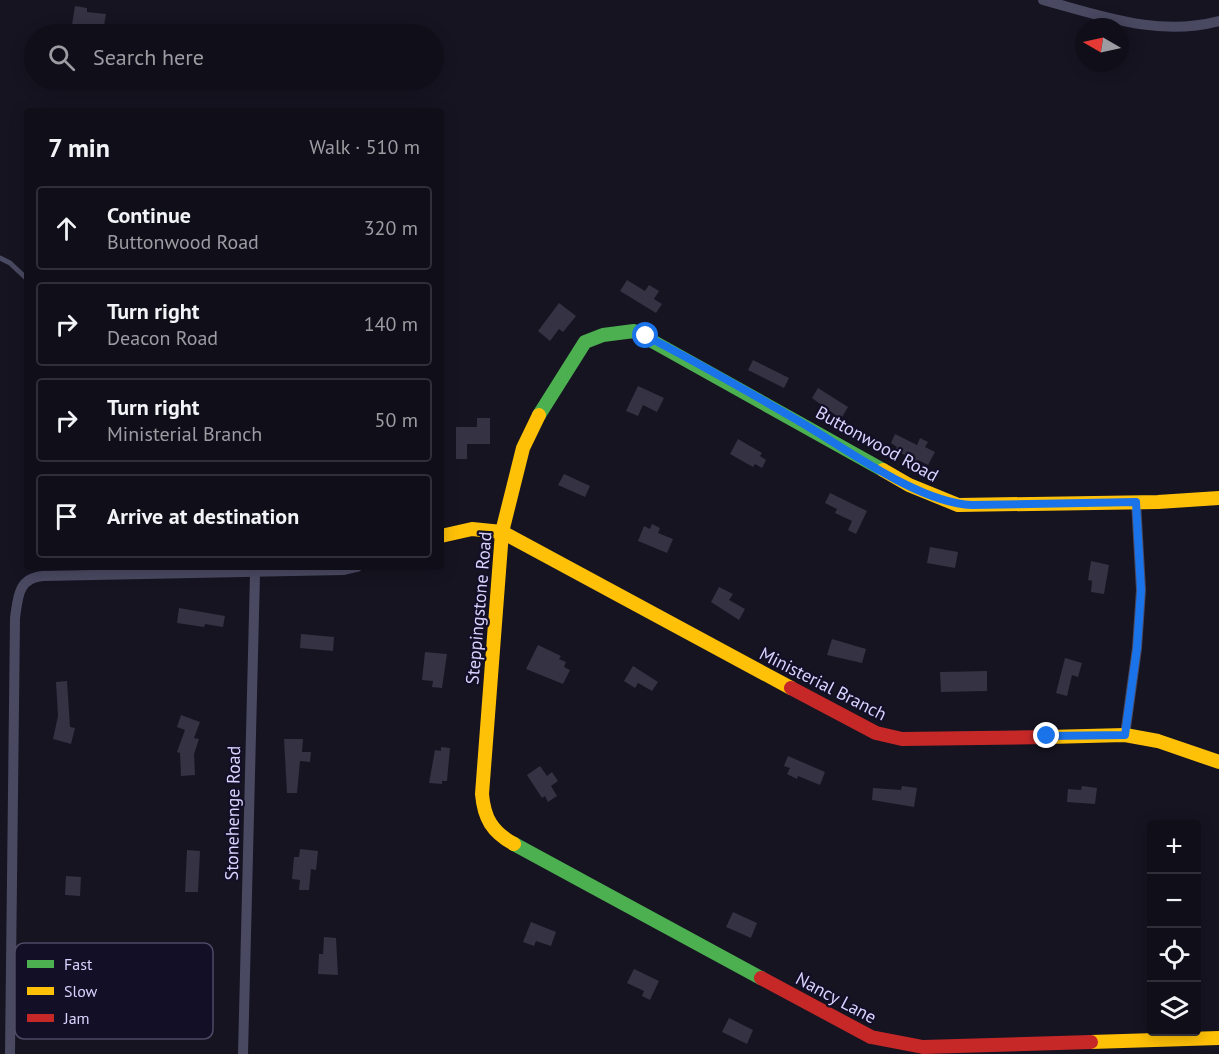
<!DOCTYPE html>
<html lang="en">
<head>
<meta charset="utf-8">
<style>
	:root { --surface:#100f19; --page:#191822; --text:#f1f3f6; --muted:#9c9ca2; --line:#302f38 }
	body { margin:0; font-family:"PT Sans",sans-serif; background:var(--page); color:var(--text) }
	.controls { position:absolute; right:18px; bottom:18px; display:grid; overflow:hidden; border-radius:6px; box-shadow:0 3px 15px #0003 }
	.controls button { width:54px; height:54px; display:grid; place-items:center; padding:0; border:0; border-bottom:2px solid var(--line); background:var(--surface); color:var(--text); font:30px sans-serif }
	.compass { position:absolute; left:1075px; top:18px; width:54px; height:54px; border-radius:50%; background:var(--surface); box-shadow:0 3px 15px #0003; rotate:279deg }
	.stop { position:absolute; width:18px; height:18px; margin:-14px; border:4px solid #1a73e8; border-radius:50%; background:#fff }
	.stop.end { background:#1a73e8; border-color:#fff; box-shadow:0 2px 6px #0008 }
	.list { margin:0; padding:0; list-style:none }
	h2 { display:flex; justify-content:space-between; align-items:center; height:78px; margin:0; padding:0 24px; font-size:26px }
	h2 small { font-size:20px; font-weight:400; color:var(--muted) }
	.list li { display:grid; grid-template-columns:39px 1fr auto; gap:18px; align-items:center; box-sizing:border-box; height:84px; margin:0 12px 12px; padding:0 12px; border:2px solid var(--line); border-radius:6px }
	.list b { display:block; font-size:22px; white-space:nowrap }
	.list p { margin:0; font-size:20px; white-space:nowrap; color:var(--muted) }
	.list em { font-size:20px; font-style:normal; color:var(--muted) }
	.icon { flex:none; width:33px; height:33px; fill:none; stroke:currentColor; stroke-width:2; stroke-linecap:round; stroke-linejoin:round }
	.map { position:relative; flex:none; width:1219px; height:1054px; overflow:hidden }
	.search { position:absolute; background:var(--surface); box-shadow:0 3px 15px #0003; left:24px; top:24px; width:420px; height:66px; display:flex; align-items:center; gap:15px; box-sizing:border-box; padding:0 21px; border-radius:33px; color:var(--muted); font-size:22px }
	.panel { position:absolute; background:var(--surface); box-shadow:0 3px 15px #0003; left:24px; top:108px; width:420px; height:462px; border-radius:6px }
	.map>svg:first-child { display:block }
	.building { fill:#343243 }
	.lines { fill:none; stroke-linecap:round; stroke-linejoin:round }
	.lane { stroke:#4a4962; stroke-width:5 }
	.street { stroke:#4a4962; stroke-width:10 }
	.fast { stroke:#4caf50; stroke-width:14 }
	.slow { stroke:#ffc107; stroke-width:14 }
	.jam { stroke:#c62828; stroke-width:14 }
	.route { stroke:#1a73e8; stroke-width:8 }
	.labels { text-anchor:middle; stroke-width:4.5; stroke-linejoin:round; paint-order:stroke }
	.street-label { font-size:18px; fill:#d9d4ff; stroke:#130f26 }
	.key { fill:#130f26; stroke:#4e4a67; stroke-width:1.5 }
	.key-label { font-size:16px; fill:#d9d4ff }
</style>
</head>
<body>
<div class="map">
<svg width="1219" height="1054" viewBox="0 0 1219 1054">
	<rect width="100%" height="100%" fill="#161421"/>
	<g class="building">
		<path d="M75 6 87 8V12L106 14 103 31 93 30 92 34H83L84 27 72 25Z"/>
		<path d="M627 280 645 291 649 285 659 291 654 299 662 304 656 313 620 291Z"/>
		<path d="M559 303 576 316 563 332 559 329 550 341 538 331Z"/>
		<path d="M753 360 789 378 784 388 748 370Z"/>
		<path d="M638 386 664 398 657 412 643 405 638 416 626 411Z"/>
		<path d="M818 388 848 407 841 419 812 398Z"/>
		<path d="M477 418H490V444H467V459H456V427H477Z"/>
		<path d="M895 434 917 445 920 438 928 442 925 447 935 452 928 465 918 460 915 465 908 462 911 458 895 450 897 447 891 443Z"/>
		<path d="M738 439 762 453 760 456 766 460 762 468 755 464 753 467 730 454Z"/>
		<path d="M564 474 590 486 585 497 558 485Z"/>
		<path d="M830 493 867 511 856 534 848 530 852 521 835 513 837 509 825 503Z"/>
		<path d="M652 524 660 528 658 533 673 539 667 553 638 541 644 526 650 529Z"/>
		<path d="M930 547 958 552 955 568 927 563Z"/>
		<path d="M1091 561 1109 565 1104 594 1091 592 1092 581 1088 580Z"/>
		<path d="M719 587 733 594 729 600 745 609 739 620 711 602Z"/>
		<path d="M179 608 225 616 223 627 205 624 204 627 177 623Z"/>
		<path d="M301 634 334 637 333 651 300 648Z"/>
		<path d="M832 639 866 649 862 663 827 655Z"/>
		<path d="M538 645 561 656 559 659 566 662 564 667 570 670 563 684 526 669Z"/>
		<path d="M425 652 447 654 442 688 432 687 433 681 422 680Z"/>
		<path d="M1065 658 1082 663 1078 677 1072 675 1067 696 1056 693Z"/>
		<path d="M633 666 658 682 652 691 638 683 635 688 624 681Z"/>
		<path d="M987 671V691L941 692 940 672Z"/>
		<path d="M67 681 70 727 75 728 71 744 53 739 58 716 56 682Z"/>
		<path d="M181 715 200 722 194 738 199 739 194 754 195 775 181 776 180 753 177 752 185 730 177 727Z"/>
		<path d="M284 739H303L302 752H311L310 762 300 761 297 793H287Z"/>
		<path d="M441 747 450 748 447 781H442V784L429 783 435 750 441 751Z"/>
		<path d="M788 756 825 772 820 785 798 776 797 779 787 774 790 768 784 766Z"/>
		<path d="M540 766 547 776 552 772 558 781 551 786 557 796 548 802 545 796 542 798 527 775Z"/>
		<path d="M902 786 917 788 914 807 872 800 873 788 901 790Z"/>
		<path d="M1082 786 1097 788 1095 804 1067 802 1068 789 1081 790Z"/>
		<path d="M300 849 318 851 316 870 311 869 309 890H299L300 880 292 879 294 857H299Z"/>
		<path d="M187 850 200 851 198 892H185Z"/>
		<path d="M66 876 81 877 80 896 65 895Z"/>
		<path d="M733 912 757 923 751 938 726 927Z"/>
		<path d="M531 922 556 932 551 946 536 941 534 946 523 942Z"/>
		<path d="M324 937 336 938 338 975 318 974 319 954H323Z"/>
		<path d="M634 969 659 981 650 1000 642 996 644 991 627 983Z"/>
		<path d="M729 1018 753 1030 747 1044 722 1032Z"/>
	</g>
	<g class="lines">
		<path class="lane" d="M0 258 10 263 27 279"/>
		<g class="street">
			<path d="M1043 0C1102 16 1158 37 1219 21"/>
			<path d="M1125 735 1137 648 1141 590 1136 502"/>
			<path d="M10 1054 15 618C18 597 18 578 43 576L344 570 357 567"/>
			<path d="M243 1054 255 574"/>
		</g>
		<g class="fast">
			<path d="M539 415 585 342 603 335 634 331 883 470"/>
			<path d="M514 844 761 978"/>
		</g>
		<g class="slow">
			<path d="M883 470 909 485 958 505 1158 502 1219 498"/>
			<path d="M441 536 472 529 502 532 791 688"/>
			<path d="M1048 737 1125 735 1158 741 1219 762"/>
			<path d="M514 844C492 832 484 818 482 794L502 532 523 448 539 415"/>
			<path d="M1091 1042 1219 1038"/>
		</g>
		<g class="jam">
			<path d="M791 688 876 733 902 739 1048 737"/>
			<path d="M761 978 871 1037 923 1047 1091 1042"/>
		</g>
	</g>
	<g class="lines">
		<path class="route" d="M646 336C697 362 747 391 797 420 844 447 918 503 972 505L1136 502 1141 590 1137 648 1125 735 1047 736"/>
	</g>
	<g class="labels">
		<g class="street-label">
			<text transform="translate(877 444) rotate(29)" y="6">Buttonwood Road</text>
			<text transform="translate(479 608) rotate(-85)" y="6">Steppingstone Road</text>
			<text transform="translate(823 684) rotate(27)" y="6">Ministerial Branch</text>
			<text transform="translate(233 813) rotate(-89)" y="6">Stonehenge Road</text>
			<text transform="translate(836 998) rotate(28)" y="6">Nancy Lane</text>
		</g>
	</g>
	<rect x="15" y="943" width="198" height="96" rx="9" class="key"/>
	<rect x="27" y="960" width="27" height="8" fill="#4caf50"/>
	<rect x="27" y="987" width="27" height="8" fill="#ffc107"/>
	<rect x="27" y="1014" width="27" height="8" fill="#c62828"/>
	<g class="key-label">
		<text x="64" y="970">Fast</text>
		<text x="64" y="997">Slow</text>
		<text x="64" y="1024">Jam</text>
	</g>
</svg>
<div class="controls">
<button>+</button>
<button>−</button>
<button><svg class="icon" aria-label="locate" viewBox="0 0 24 24"><circle cx="12" cy="12" r="6"/><path d="M12 2v4M12 18v4M2 12h4M18 12h4"/></svg></button>
<button><svg class="icon" aria-label="layers" viewBox="0 0 24 24"><path d="M12 4l9 5-9 5-9-5zM3 14l9 5 9-5"/></svg></button>
</div>
<svg class="compass" viewBox="-18 -18 36 36"><path d="M0-13l5 13h-10z" fill="#e53935"/><path d="M0 13l5-13h-10z" fill="#9c9ca2"/></svg>
<div class="stop" style="left:646px;top:336px"></div>
<div class="stop end" style="left:1047px;top:736px"></div>
<div class="search"><svg class="icon" aria-label="search" viewBox="0 0 24 24"><circle cx="10" cy="10" r="6"/><path d="M15 15l6 6"/></svg>Search here</div>
<section class="panel">
<h2>7 min<small>Walk · 510 m</small></h2>
<ul class="list">
<li><svg class="icon" aria-label="ahead" viewBox="0 0 24 24"><path d="M12 20V5M6 11l6-6 6 6"/></svg><div><b>Continue</b><p>Buttonwood Road</p></div><em>320 m</em></li>
<li><svg class="icon" aria-label="right" viewBox="0 0 24 24"><path d="M7 20v-9h11M14 6l5 5-5 5"/></svg><div><b>Turn right</b><p>Deacon Road</p></div><em>140 m</em></li>
<li><svg class="icon" aria-label="right" viewBox="0 0 24 24"><path d="M7 20v-9h11M14 6l5 5-5 5"/></svg><div><b>Turn right</b><p>Ministerial Branch</p></div><em>50 m</em></li>
<li><svg class="icon" aria-label="arrive" viewBox="0 0 24 24"><path d="M6 21V4h12l-3 4 3 4H6"/></svg><div><b>Arrive at destination</b></div></li>
</ul>
</section>
</div>
</body>
</html>
